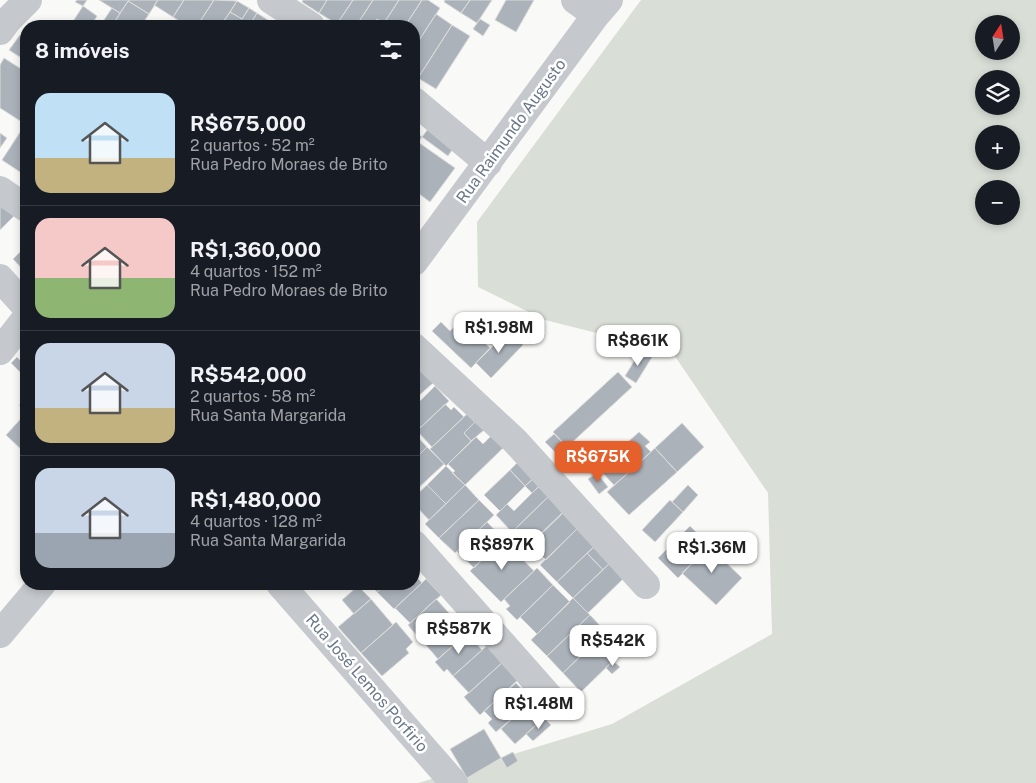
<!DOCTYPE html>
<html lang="pt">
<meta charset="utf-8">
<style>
:root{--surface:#171b24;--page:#242831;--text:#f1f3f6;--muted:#9ea1a6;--line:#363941;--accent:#e6602b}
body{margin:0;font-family:"Public Sans",sans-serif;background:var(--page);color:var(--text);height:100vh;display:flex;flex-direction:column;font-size:19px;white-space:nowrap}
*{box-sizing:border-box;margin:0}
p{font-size:16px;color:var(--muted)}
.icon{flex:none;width:28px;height:28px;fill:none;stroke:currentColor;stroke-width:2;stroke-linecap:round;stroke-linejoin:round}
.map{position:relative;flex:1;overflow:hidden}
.side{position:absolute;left:20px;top:20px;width:400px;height:570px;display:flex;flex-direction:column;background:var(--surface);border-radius:20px;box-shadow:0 2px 8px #0003}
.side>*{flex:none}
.needle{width:32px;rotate:12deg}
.buttons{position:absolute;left:975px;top:15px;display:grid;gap:10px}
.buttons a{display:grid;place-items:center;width:45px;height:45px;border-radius:50%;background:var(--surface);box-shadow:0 2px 8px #0003;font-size:25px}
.price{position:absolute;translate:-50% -42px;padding:0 11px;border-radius:10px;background:#fff;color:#222;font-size:16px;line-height:32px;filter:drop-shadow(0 1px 2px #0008)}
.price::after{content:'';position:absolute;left:50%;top:30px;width:15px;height:11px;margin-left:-8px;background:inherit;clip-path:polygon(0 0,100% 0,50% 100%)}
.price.on{background:var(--accent);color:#fff}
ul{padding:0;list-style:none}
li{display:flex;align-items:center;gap:15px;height:125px;padding:0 15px}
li+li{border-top:1px solid var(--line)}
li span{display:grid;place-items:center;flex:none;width:140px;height:100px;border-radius:15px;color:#555}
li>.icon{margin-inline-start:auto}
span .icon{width:60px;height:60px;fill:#fffc;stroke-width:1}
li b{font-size:21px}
h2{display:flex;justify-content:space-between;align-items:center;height:60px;padding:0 15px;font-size:21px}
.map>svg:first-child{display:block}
.green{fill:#d9dfd6;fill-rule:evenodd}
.building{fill:#abb2ba;stroke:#dbdbd9}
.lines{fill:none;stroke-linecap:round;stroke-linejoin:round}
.minor{stroke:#c5c9cd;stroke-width:28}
.labels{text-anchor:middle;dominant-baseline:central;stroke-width:5;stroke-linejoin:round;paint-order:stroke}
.street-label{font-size:16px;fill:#687889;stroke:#fff}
</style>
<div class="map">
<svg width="1036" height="783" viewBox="0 0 1036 783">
<rect width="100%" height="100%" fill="#f9faf7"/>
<path class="green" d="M641 0H1036V783H418L612 724 772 634 768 493 672 352 545 320 478 287 477 222ZM984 24H1011V51H984ZM984 79H1011V106H984ZM984 134H1011V161H984ZM984 189H1011V216H984Z"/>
<path class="building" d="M77 0H87L83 6 75 2Z
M99 0H129L120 13Z
M129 0H158L149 14 128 1Z
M158 0H184L173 17 154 5Z
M184 0H214L197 26H187L173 17Z
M214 0 237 1 221 26H197Z
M303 0H327L319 13 302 2Z
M327 0H353L337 24 319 13Z
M353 0H373L356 26H339L337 24Z
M373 0H399L384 23 377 19 372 26H356Z
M399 0H422L405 26H382Z
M422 0H428L440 8 414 48V26H405Z
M445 0H470L461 13 444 2Z
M470 0H492L477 23 461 13Z
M506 0H534L516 32 495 20Z
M128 1 149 14 141 26H112Z
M237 1 249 8 242 19 230 12Z
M83 6 97 16 91 26H70Z
M112 8 120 13 113 25 104 20Z
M249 8 257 13 249 26H227L222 23 230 12 242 19Z
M257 13 277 26H249Z
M436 14 452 25 418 78 414 75V48Z
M480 19 490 25 483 36 473 29Z
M452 25 470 36 436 89 418 78Z
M20 35 26 39V61L9 50Z
M4 58 26 72 25 124 0 108V65Z
M26 123V162L20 172 2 160Z
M428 129 454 147 448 156 422 137Z
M414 131 422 137 414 148Z
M0 133 7 138 0 148Z
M418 142 455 168 430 202 414 190V148Z
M0 202 14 216 0 230Z
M26 246V273L13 259Z
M441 322 450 331 457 324 470 337 474 333 490 348 471 368 432 331Z
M508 331 523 345 491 378 476 363Z
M641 350 652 357 636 383 625 376Z
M17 357 26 366V378L11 363Z
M414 363 433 383 414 400Z
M618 372 632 387 567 447 553 432Z
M435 386 449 401 421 427 414 420V407Z
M26 398V411L19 405Z
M445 404 451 410 454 407 464 417 432 447 417 431Z
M26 413V454L6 435Z
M468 413 476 421 464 433 471 441 446 466 430 449Z
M476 421 484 430 471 441 464 433Z
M682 423 704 447 677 472 655 448Z
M639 432 650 442 645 446 651 452 634 468 618 451Z
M414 433 427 447 414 460Z
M554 434 567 447 558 455 545 442Z
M491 436 503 448 465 485 452 473 455 471 448 464 476 437 483 444Z
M427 447 444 464 414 492V460Z
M655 448 677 472 629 515 607 492Z
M618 451 634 468 614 485 599 469Z
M520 460 536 476 525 486 510 470Z
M446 466 465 485 446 504 427 485Z
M510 470 525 486 500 511 484 495Z
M597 473 608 487 599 494 588 479Z
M536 476 543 483 532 493 525 486Z
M541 484 551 494 512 532 496 515 507 504 514 511Z
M427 485 446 504 429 520 414 504V497Z
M465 485 479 500 439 538 425 524Z
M688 485 698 495 683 512 672 502Z
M548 497 563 512 527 547 512 532Z
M479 500 494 515 455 553 439 538Z
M670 500 683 512 655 542 642 530Z
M565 511 580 526 546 560 531 544Z
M487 522 503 539 474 568 457 551Z
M580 526 597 544 557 582 540 565Z
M690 526 705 541 710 536 715 540 678 578 658 558Z
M503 539 534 571 501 602 470 571Z
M715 540 722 547 716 553 742 578 716 605 682 573Z
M597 544 613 560 603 570 587 553Z
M587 553 603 570 573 598 557 582Z
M613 560 627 575 588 613 573 598Z
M537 568 553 585 517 620 506 609 510 606 504 599Z
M414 574 422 583 394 609 377 592 386 584H414Z
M426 579 441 595 410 623 395 608Z
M370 584H386L377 592Z
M553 585 570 602 537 634 520 617Z
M358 586 371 599 354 614 342 600Z
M573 598 590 615 547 656 531 640Z
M371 599 393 625 361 653 338 627Z
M436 599 450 614 421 641 408 625Z
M590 615 606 632 563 673 547 656Z
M453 618 467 633 438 659 425 644Z
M396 622 413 642 406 649 409 653 382 676 361 653Z
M467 633 482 650 453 676 447 669 444 672 435 662Z
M600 637 611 648 616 643 623 651 581 692 563 673Z
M489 644 504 661 469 693 453 676Z
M504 661 520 678 480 715 464 697Z
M613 661 620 667 612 674 606 668Z
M516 683 532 701 496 732 488 723 492 719 484 711Z
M530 702 544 718 515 744 501 729Z
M544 718 551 725 533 741 526 734Z
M484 729 501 758 467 778 450 749Z
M513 752 518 761 507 768 501 758Z"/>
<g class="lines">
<path class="minor" d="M271 0 311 26
M575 0 596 15
M0 31 8 20 28 0
M414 101 488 163
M0 190 26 208
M414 262 596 15 609 0
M0 278 26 307
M414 347 515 441 646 585
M0 351 26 318
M414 544 553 701
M280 584 454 783
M0 634 42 584"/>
</g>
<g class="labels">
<g class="street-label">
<text transform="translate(511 131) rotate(-54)">Rua Raimundo Augusto</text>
<text transform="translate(367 683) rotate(49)">Rua José Lemos Porfirio</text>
</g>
</g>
</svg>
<div class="buttons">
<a><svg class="needle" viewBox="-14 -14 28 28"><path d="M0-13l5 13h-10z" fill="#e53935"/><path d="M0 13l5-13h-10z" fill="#9ea1a6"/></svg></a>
<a><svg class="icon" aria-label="layers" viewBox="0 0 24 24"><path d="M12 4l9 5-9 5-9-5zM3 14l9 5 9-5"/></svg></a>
<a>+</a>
<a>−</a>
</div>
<b class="price" style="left:499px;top:354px">R$1.98M</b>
<b class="price" style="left:638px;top:367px">R$861K</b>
<b class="price on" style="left:598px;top:483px">R$675K</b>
<b class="price" style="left:502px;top:571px">R$897K</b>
<b class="price" style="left:712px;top:574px">R$1.36M</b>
<b class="price" style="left:459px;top:655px">R$587K</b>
<b class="price" style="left:613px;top:667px">R$542K</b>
<b class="price" style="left:539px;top:730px">R$1.48M</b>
<section class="side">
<h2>8 imóveis<svg class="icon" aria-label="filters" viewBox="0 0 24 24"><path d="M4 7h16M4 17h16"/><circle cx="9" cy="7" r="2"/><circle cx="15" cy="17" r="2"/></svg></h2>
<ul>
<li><span style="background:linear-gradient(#bfe0f5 65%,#c2b280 0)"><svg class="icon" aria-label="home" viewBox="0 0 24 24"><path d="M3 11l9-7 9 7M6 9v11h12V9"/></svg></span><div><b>R$675,000</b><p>2 quartos · 52 m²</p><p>Rua Pedro Moraes de Brito</p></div></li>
<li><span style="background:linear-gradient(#f6c9c9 60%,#8fb573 0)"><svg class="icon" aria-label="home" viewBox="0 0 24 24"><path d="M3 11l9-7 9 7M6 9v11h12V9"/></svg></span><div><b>R$1,360,000</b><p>4 quartos · 152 m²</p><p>Rua Pedro Moraes de Brito</p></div></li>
<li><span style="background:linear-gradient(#c9d6e8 65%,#c2b280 0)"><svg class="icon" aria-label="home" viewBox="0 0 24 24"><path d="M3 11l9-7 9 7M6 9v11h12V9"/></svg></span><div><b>R$542,000</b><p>2 quartos · 58 m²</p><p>Rua Santa Margarida</p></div></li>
<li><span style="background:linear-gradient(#c9d6e8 65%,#9aa5b1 0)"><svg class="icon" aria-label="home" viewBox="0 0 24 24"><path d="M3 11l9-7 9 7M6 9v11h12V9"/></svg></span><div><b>R$1,480,000</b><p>4 quartos · 128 m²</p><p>Rua Santa Margarida</p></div></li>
</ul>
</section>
</div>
